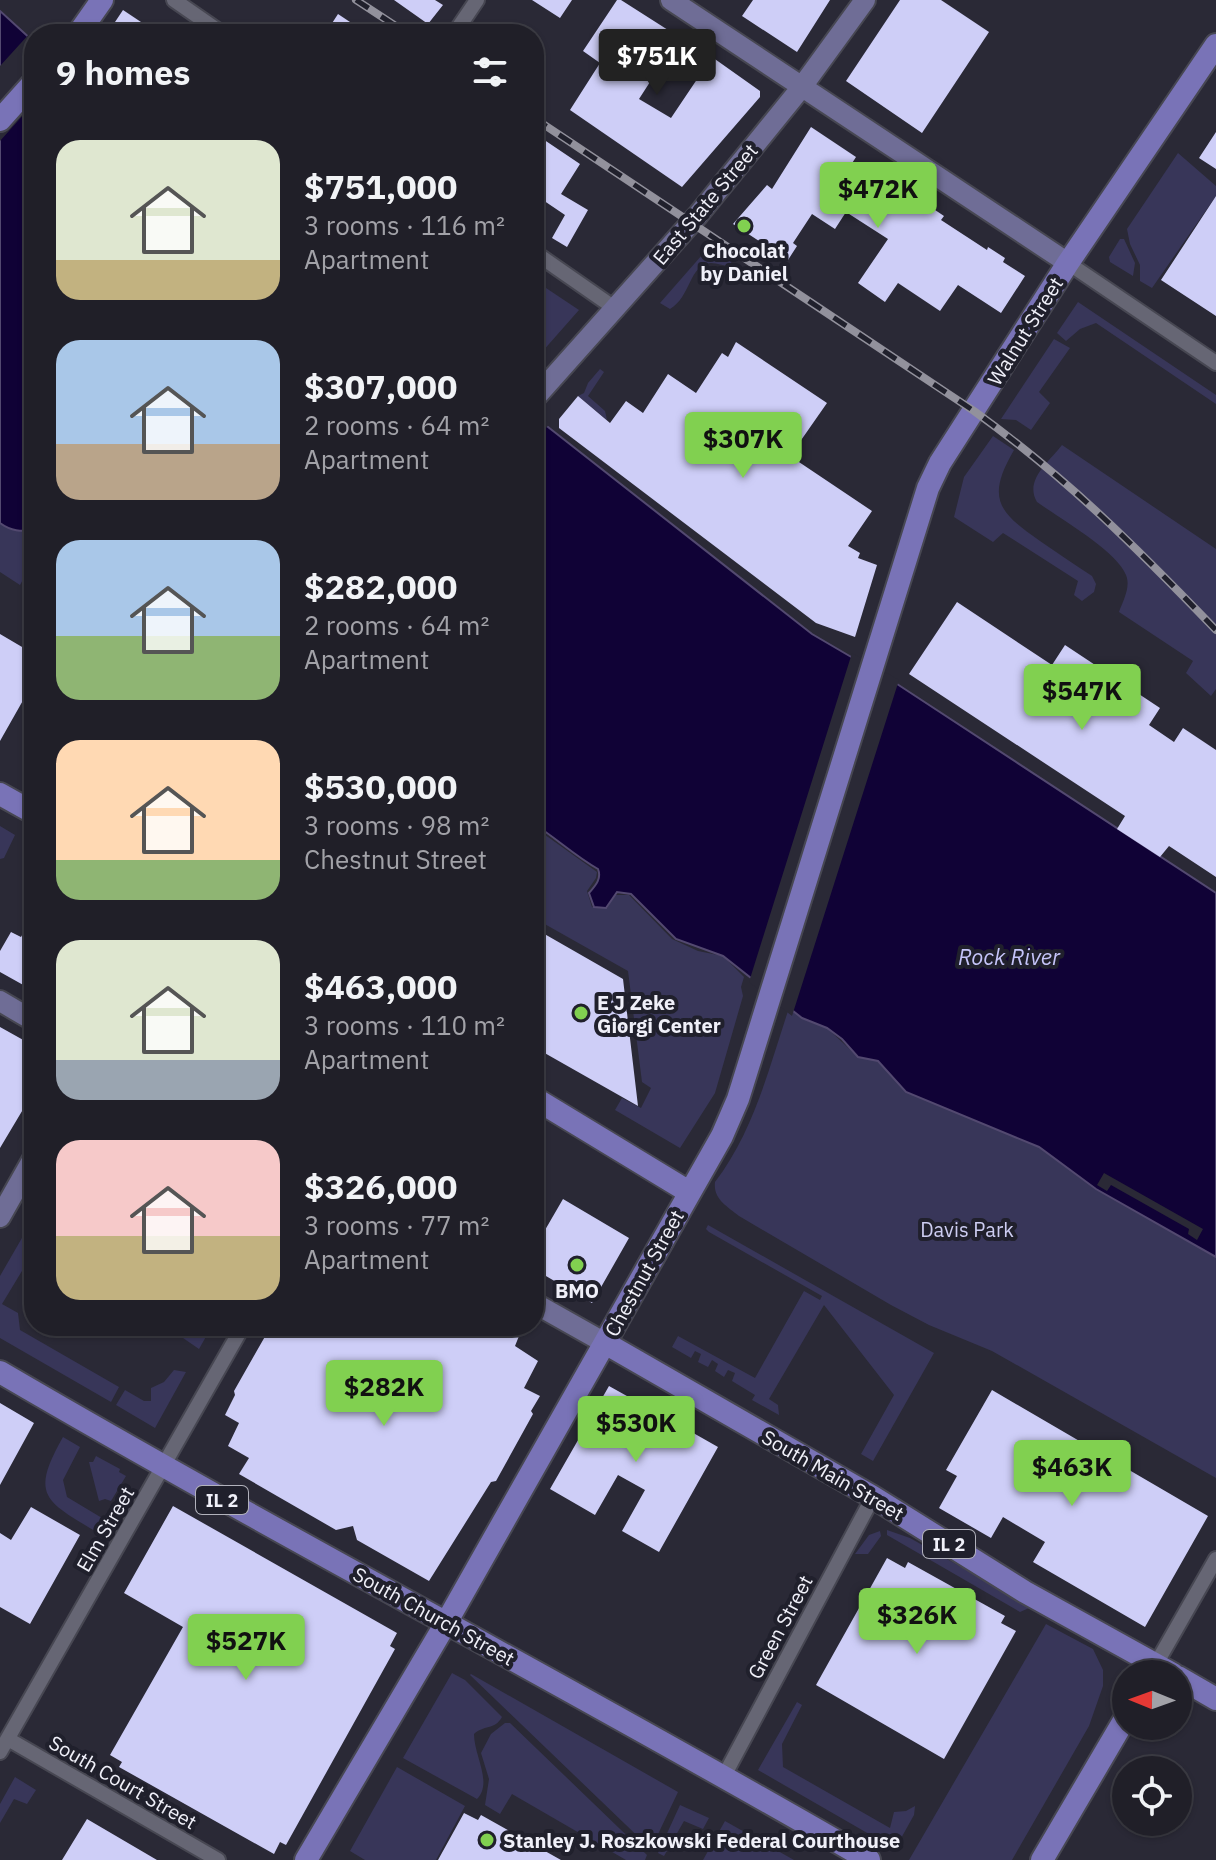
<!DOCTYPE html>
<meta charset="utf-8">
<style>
:root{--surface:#201f28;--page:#2d2c34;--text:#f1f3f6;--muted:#a2a2a8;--line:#3d3d45;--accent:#81d050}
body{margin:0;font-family:"IBM Plex Sans",sans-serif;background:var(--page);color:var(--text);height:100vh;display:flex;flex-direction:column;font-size:30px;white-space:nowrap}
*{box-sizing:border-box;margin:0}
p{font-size:26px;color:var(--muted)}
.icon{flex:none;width:44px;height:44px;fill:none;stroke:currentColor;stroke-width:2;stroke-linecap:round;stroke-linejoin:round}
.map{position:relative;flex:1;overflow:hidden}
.details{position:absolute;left:24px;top:24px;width:520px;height:1312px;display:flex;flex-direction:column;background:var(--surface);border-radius:32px;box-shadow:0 2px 6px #0004,0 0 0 2px var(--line)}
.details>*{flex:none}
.needle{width:52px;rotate:271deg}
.tools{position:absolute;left:1112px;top:1660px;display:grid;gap:16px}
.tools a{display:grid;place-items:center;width:80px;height:80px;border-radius:50%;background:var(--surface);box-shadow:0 2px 6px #0004,0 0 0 2px var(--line);font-size:40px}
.price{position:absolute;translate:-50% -68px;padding:0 18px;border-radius:8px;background:var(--accent);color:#111;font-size:26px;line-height:52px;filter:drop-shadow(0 2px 4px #0008)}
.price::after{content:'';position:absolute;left:50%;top:48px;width:24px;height:18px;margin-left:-12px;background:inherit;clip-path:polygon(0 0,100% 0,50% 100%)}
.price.active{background:#222;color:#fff}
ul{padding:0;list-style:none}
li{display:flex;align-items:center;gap:24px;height:200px;padding:0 32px}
li span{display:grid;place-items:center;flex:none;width:224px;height:160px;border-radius:24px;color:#555}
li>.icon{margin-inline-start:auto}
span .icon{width:96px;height:96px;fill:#fffc;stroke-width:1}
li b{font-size:34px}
h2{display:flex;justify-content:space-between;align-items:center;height:96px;padding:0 32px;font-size:34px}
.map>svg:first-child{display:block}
.green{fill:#383659}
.water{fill:#100236;stroke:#534970;stroke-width:2}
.pier{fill:#2a2936}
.building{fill:#cecef7}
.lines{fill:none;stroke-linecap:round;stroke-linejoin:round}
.street-casing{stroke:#474752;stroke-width:18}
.secondary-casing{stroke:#474752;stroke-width:24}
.primary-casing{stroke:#474752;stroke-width:26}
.street{stroke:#666674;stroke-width:14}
.secondary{stroke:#6f6d96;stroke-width:20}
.primary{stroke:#7973b7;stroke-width:22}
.rail-casing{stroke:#92919c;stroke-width:8}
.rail{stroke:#20202c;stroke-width:5;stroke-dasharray:15;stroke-linecap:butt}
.poi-dot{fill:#81d050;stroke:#20202c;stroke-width:3}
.labels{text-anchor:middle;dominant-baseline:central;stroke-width:8;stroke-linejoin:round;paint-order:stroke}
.shield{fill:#20202c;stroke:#b2b2bc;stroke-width:2}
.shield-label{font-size:18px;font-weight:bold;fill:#f0f0f9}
.street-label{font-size:20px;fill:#f0f0f9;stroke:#20202c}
.poi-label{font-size:20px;font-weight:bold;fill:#f0f0f9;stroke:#20202c}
.park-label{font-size:20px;fill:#cdcdf1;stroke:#20202c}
.water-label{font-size:22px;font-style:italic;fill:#c5c4f9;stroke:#20202c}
</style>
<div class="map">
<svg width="1216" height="1860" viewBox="0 0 1216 1860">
<rect width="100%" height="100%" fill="#2a2936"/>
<path class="green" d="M1178 153 1216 186V196L1152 288 1140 281V265L1130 244 1127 229Z
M1120 239H1124L1135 263 1133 276 1110 262 1109 257Z
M709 247 732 260 730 266C723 266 717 263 711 263 689 264 691 297 670 309L660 303Z
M534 280 579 310 534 361Z
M1078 302 1216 395V404L1096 323 1080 329 1066 341 1057 333Z
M1054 339 1070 348 1039 392 1050 403 1031 430 1016 420 1001 419Z
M600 369 604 372 588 396 605 411 607 420 578 396 584 393 588 383Z
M993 436 1014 450C986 498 998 512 1040 541 1057 553 1074 564 1092 576L1096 584 1094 592 1082 601 1074 595 1078 581 1003 533 993 542 954 517 964 477Z
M1062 445 1216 549V689L1211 696 1186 673 1193 661 1119 612C1123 601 1131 587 1126 575 1117 551 1059 518 1037 502 1024 480 1049 462 1062 445Z
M0 523 34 530V575L27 572 20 585 0 572Z
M0 826 15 835 4 858 0 859Z
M534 827 597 872 596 878 587 891 592 907 607 908 615 895H629L672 939 698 951 723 956 744 977 741 987 743 996 715 1093 680 1148 615 1110 622 1098 641 1108 651 1088 642 1082 628 971 534 918Z
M789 1008 810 1022 827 1028 858 1057 878 1061 906 1092 1039 1147 1096 1189 1216 1257V1478L992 1351 929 1325 891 1305 739 1216C727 1206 713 1199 715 1182 754 1131 769 1068 789 1008Z
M708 1225 934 1353 873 1461 861 1454 894 1395 824 1305 769 1399 778 1405 779 1415 752 1400 755 1395 732 1381 735 1373 728 1370 724 1377 715 1371 718 1364 712 1360 708 1367 698 1362 701 1354 695 1351 691 1358 672 1347 678 1336 755 1378 804 1291 820 1300 822 1296 709 1232 706 1229Z
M26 1231 34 1235V1251L2 1304 18 1313 20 1330 119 1387 111 1402 0 1338V1276Z
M183 1326H212L199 1349 183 1338Z
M174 1370 186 1372 155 1428 116 1405 125 1390 144 1401H151V1388L164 1382Z
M63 1437 80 1447 63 1480 67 1497 102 1518 95 1531C43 1500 31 1494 63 1437Z
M96 1456 120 1469 119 1472 126 1476 111 1501 105 1499 99 1501 89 1462H93Z
M887 1530 910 1538 1028 1605 1029 1608 1020 1612 887 1535Z
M880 1531 881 1536 868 1554H855L869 1535Z
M1046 1624 1093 1649 1103 1670V1686L1089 1726 1012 1860H909Z
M452 1673 465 1680 502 1717C495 1730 483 1725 474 1734 474 1756 493 1783 477 1799L403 1758Z
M471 1674 678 1792 651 1849 470 1675Z
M797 1702 802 1705 782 1744 783 1767 890 1828 894 1812 906 1811 915 1806 914 1815 895 1849 758 1770Z
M505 1723H510L647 1855 645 1860H626L512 1794 500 1814 485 1805 489 1779 481 1753 491 1734Z
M397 1767 465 1806 436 1860H365L350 1851Z
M15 1777 36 1790 27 1804 14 1799 0 1823V1804Z
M680 1805 709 1818 703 1829 684 1821 664 1856 658 1853Z
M725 1821 794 1860H703Z"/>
<path class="water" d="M0 11 34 42V530C21 532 11 531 0 523Z
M534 416 812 634 894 682 1216 893V1257L1096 1189 1039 1147 906 1092 878 1061 858 1057 842 1039 827 1028 802 1018 723 956 676 939 631 894 617 892 606 908 594 907 589 893C595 886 602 879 598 869 575 856 556 838 534 824Z"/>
<path class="pier" d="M30 33 34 37V103L0 141V66Z
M534 412 550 423 534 443Z
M852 653 899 680 792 1016 749 982Z
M1104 1173 1203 1229 1197 1240 1188 1234 1189 1229 1111 1185 1107 1191 1097 1185Z"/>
<path class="building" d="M394 0H435L443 5 428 24Z
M532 0H572L560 18Z
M617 0H621L679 37 639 99 671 118 712 57 760 91V97L682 187 570 110 600 63 583 51Z
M753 0H830L797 52 742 16Z
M900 0H941L989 32 922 133 846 81Z
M123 10 159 34H107Z
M338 14 368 34H325Z
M811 127 856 157 837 187 864 204 883 175 944 216 941 220 987 250 988 247 1005 258 1003 262 1025 276 1001 313 958 285 940 311 898 283 885 302 858 283 888 239 846 212 835 229 812 214 793 243 797 246 788 260 733 224 767 185 772 189Z
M1216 132V169L1199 158Z
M534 133 580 164 561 194 588 210 567 247 552 238 565 215 534 194Z
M1216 196V316L1161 280Z
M736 342 827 403 790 456 872 511 848 546 860 553 858 558 877 565 855 637 816 623 559 428V419L578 396 610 423 626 401 643 413 668 374 696 393 722 353 728 357Z
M957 602 1052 665 1065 645 1160 708 1149 725 1174 742 1183 728 1216 750V877L1169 846 1160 857 1117 829 1125 816 909 674Z
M0 634 34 654V681L0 741Z
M34 914V991L0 972V951L11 932 21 937Z
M534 928 623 979 638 1106 534 1047Z
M0 1027 34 1046V1091L0 1148Z
M563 1199 629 1238 592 1303 534 1269V1249Z
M271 1326H523L515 1346 538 1361 524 1388 540 1396 531 1411 533 1414 496 1481 491 1482 429 1581 357 1540 353 1526 336 1530 239 1474 249 1458 228 1446 239 1423 225 1415 235 1395 234 1391Z
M609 1386 652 1410 655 1405 683 1422 681 1426 718 1447 659 1552 622 1531 645 1490 618 1475 595 1515 550 1489Z
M992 1390 1208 1516 1145 1627 1033 1562 1045 1542 1003 1517 991 1538 939 1508 957 1476 946 1470Z
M0 1403 34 1423 0 1485Z
M173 1506 397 1633 390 1646 395 1649 286 1845 280 1842 274 1854 119 1767 122 1762 110 1755 183 1627 124 1593Z
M31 1507 80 1535 30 1624 0 1607V1533L11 1540Z
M887 1558 905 1568 908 1562 1005 1616 1001 1623 1016 1631 944 1759 816 1685Z
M464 1813 478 1820 481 1815 561 1860H438Z
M87 1819 157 1860H62Z"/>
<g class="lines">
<g class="street-casing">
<path id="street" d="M174 0 223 34
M454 34 477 0
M534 252 613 307
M1068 263 1216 363
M1156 1664 1216 1559
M8 1739 218 1860
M0 1752 243 1326
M724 1776 873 1497"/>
</g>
<g class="secondary-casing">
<path id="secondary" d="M671 0 1068 263
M534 399 698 215 801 88 865 0
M0 1001 34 1021
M0 1217 34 1157
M534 1303 605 1343"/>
</g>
<g class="primary-casing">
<path id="primary" d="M78 34 102 0
M0 120 34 82
M0 794 34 813
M534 1098 689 1192
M605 1343 873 1497 1025 1592 1173 1674
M0 1372C287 1540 582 1693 869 1860
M1178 1677 1216 1699
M306 1860 446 1623 722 1136 738 1099 928 488 940 463 1068 263 1216 45
M1042 1860 1126 1717"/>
</g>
<use href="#street" class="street"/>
<use href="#secondary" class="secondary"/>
<use href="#primary" class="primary"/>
<g class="rail-casing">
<path id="rail" d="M356 0 408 34
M534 118 974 411C1067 478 1137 548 1216 630"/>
</g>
<use href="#rail" class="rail"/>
</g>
<g class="poi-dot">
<circle cx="744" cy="226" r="8"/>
<circle cx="581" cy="1013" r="8"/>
<circle cx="577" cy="1265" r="8"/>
<circle cx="487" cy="1840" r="8"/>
</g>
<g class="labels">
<g class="shield">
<rect x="196" y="1486" width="52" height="28" rx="6"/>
<rect x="923" y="1530" width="52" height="28" rx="6"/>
</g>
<g class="shield-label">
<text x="222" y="1500">IL 2</text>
<text x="949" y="1544">IL 2</text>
</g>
<g class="street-label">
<text transform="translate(705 204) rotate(-50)">East State Street</text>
<text transform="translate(1025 331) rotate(-58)">Walnut Street</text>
<text transform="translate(644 1273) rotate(-61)">Chestnut Street</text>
<text transform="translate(833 1475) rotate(30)">South Main Street</text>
<text transform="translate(105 1529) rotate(-60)">Elm Street</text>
<text transform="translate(434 1616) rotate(29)">South Church Street</text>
<text transform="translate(780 1627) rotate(-62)">Green Street</text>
<text transform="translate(123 1782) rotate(30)">South Court Street</text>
</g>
<g class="poi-label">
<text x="744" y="250">Chocolat<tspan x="744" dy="23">by Daniel</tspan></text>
<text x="597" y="1002" text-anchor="start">E J Zeke<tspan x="597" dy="23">Giorgi Center</tspan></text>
<text x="577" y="1290">BMO</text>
<text x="503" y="1840" text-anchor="start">Stanley J. Roszkowski Federal Courthouse</text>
</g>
<g class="park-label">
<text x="967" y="1229">Davis Park</text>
</g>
<g class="water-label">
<text x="1009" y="956">Rock River</text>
</g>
</g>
</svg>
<div class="tools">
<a><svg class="needle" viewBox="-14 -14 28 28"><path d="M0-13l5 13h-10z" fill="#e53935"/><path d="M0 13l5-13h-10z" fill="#a2a2a8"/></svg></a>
<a><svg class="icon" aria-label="locate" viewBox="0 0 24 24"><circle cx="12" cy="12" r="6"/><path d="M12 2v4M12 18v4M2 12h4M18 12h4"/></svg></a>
</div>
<b class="price active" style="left:657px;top:97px">$751K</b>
<b class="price" style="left:878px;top:230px">$472K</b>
<b class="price" style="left:743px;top:480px">$307K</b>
<b class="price" style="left:1082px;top:732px">$547K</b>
<b class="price" style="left:384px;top:1428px">$282K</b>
<b class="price" style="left:636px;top:1464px">$530K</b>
<b class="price" style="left:1072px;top:1508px">$463K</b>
<b class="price" style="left:917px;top:1656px">$326K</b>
<b class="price" style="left:246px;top:1682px">$527K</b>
<section class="details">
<h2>9 homes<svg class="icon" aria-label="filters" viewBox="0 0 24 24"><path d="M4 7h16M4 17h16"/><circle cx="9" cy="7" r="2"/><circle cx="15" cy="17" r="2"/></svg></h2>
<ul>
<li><span style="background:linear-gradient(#dfe7d0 75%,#c2b280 0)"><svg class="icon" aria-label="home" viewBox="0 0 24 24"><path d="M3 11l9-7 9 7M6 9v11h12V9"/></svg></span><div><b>$751,000</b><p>3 rooms · 116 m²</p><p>Apartment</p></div></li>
<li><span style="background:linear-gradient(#a9c7e8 65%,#b9a48a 0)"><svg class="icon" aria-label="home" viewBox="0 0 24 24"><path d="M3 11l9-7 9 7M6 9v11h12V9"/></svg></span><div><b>$307,000</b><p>2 rooms · 64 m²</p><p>Apartment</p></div></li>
<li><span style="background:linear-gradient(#a9c7e8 60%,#8fb573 0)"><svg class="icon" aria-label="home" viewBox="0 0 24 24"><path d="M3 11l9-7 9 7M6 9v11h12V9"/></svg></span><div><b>$282,000</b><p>2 rooms · 64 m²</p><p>Apartment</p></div></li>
<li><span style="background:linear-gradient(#ffd9b3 75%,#8fb573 0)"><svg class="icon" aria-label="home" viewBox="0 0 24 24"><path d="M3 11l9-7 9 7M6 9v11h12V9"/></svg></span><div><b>$530,000</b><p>3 rooms · 98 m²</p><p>Chestnut Street</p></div></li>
<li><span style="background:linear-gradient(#dfe7d0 75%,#9aa5b1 0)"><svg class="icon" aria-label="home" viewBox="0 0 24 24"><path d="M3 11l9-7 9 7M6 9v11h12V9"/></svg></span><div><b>$463,000</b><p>3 rooms · 110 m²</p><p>Apartment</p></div></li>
<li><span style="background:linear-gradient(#f6c9c9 60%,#c2b280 0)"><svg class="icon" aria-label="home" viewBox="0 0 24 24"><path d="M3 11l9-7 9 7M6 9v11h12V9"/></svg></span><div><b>$326,000</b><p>3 rooms · 77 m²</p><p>Apartment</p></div></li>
</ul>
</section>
</div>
